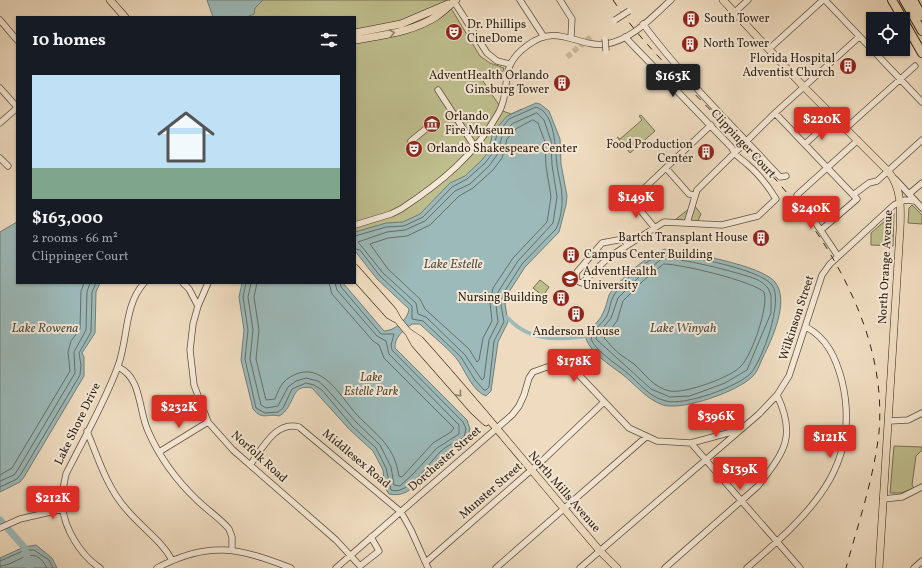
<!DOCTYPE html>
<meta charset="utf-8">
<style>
:root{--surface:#171b24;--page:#20242c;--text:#f1f3f6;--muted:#9ea1a6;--accent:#d93025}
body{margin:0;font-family:Vollkorn,serif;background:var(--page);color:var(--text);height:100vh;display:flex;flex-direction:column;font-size:15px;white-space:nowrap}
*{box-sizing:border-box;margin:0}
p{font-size:13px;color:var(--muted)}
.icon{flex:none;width:22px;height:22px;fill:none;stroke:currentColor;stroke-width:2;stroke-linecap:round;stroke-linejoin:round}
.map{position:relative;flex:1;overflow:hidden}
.panel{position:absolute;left:16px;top:16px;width:340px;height:268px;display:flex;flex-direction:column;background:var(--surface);border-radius:0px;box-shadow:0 1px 3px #0004}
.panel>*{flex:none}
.buttons{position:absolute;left:866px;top:12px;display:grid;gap:8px}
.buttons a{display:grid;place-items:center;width:44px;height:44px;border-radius:0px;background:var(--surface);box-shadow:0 1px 3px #0004;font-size:20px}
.price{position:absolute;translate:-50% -34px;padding:0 9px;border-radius:4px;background:var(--accent);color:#fff;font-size:13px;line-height:26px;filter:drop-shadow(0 1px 2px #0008)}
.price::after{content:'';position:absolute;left:50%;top:24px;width:12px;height:9px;margin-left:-6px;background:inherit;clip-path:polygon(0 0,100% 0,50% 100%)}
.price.on{background:#222;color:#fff}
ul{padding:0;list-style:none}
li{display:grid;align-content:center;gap:8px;height:212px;padding:0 16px}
li span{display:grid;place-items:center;height:124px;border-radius:0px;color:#555}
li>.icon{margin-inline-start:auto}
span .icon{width:72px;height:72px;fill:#fffc;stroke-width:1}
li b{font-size:17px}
h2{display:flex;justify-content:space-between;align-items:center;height:48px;padding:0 16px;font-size:17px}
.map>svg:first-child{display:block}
.green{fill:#bfbf8e;stroke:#777151}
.water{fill:#9cbaba;stroke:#707e78}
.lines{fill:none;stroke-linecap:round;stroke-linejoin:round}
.shore{stroke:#666e67;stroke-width:1}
.canal{stroke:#9cbaba;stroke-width:4}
.river{stroke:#9cbaba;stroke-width:7}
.minor-tunnel{stroke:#c9b79e;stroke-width:5.5;stroke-dasharray:5.5 3;stroke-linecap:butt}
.minor-casing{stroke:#5f513f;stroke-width:7}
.major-casing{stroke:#2f2314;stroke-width:8}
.highway-casing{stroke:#2f2314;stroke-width:10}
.minor{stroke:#f5e8d6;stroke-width:5.5}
.major{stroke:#efdcc0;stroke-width:7}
.highway{stroke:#efdcc0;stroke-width:8}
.rail{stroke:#2f2314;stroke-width:1;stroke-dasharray:7 7;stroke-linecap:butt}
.minor-bridge-casing{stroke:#5f513f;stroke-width:7;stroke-linecap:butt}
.minor-bridge{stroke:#f5e8d6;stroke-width:5.5}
.oneway{stroke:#8f806a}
.labels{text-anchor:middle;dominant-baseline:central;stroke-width:4;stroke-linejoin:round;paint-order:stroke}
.poi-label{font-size:12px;fill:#2f2314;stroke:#f5e8d6;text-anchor:start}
.street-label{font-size:12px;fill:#2f2314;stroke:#f5e8d6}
.park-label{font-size:12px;font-style:italic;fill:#534a32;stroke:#f5e8d6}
.water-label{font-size:13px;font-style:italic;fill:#505046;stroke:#f5e8d6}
</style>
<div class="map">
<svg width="922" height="568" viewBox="0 0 922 568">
<rect width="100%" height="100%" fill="#efdcc0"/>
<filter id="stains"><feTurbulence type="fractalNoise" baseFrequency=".005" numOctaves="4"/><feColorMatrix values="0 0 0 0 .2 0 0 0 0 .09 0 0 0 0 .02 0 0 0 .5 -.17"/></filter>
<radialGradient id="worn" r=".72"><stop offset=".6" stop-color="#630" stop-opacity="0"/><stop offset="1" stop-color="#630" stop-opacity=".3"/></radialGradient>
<path class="green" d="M238 0H446L480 56 490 63 504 68 501 77 497 73 483 81 503 111 511 114 522 109 498 144 433 215 355 235V17H225Z
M641 115 655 131 630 153 617 137 620 139 642 120 639 116Z
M694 205 701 214 697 223 676 219Z
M912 205 922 215V224L908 223 909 208Z
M894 213 893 246 871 245V233Z
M540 280 549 287 543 296 533 288Z
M894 446 922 447V450L916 456 912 485 914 488 901 493H890Z"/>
<path class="water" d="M207 0H263L255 8 254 14 247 17H213Z
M536 103 540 104 549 111 560 139 561 164 567 196 566 205 559 232 525 267 507 295 505 304 508 322 498 342 491 391 486 396C473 391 466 373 459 362 451 350 431 335 420 324H412C404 330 394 337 395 348L467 420 470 429 467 439C460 444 451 448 444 454 426 467 415 500 389 494L385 488 383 470 373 451 349 429 312 388C293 384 295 399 286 410 284 413 281 415 279 416 267 413 263 421 253 409L241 360 244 330 239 297 242 283H343L384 331C394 331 408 320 409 309L377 279 355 251V232L386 223 403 222 420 214 450 183 465 176 482 160 488 152 493 132 507 116Z
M17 222V283H100L96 292 95 333 82 353 84 357V376L24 477 20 482 0 492V232Z
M666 249C690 253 761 265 775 282 790 301 772 339 763 357 760 363 758 371 753 376 739 391 683 411 663 405 646 399 636 385 622 374 610 365 592 354 586 339 589 328 599 323 603 313 606 308 607 301 609 295 616 282 652 251 666 249Z
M36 545 52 558 57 568H0V558L24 547Z"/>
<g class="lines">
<path class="shore" d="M537 113 544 120 551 141 552 165 557 197 553 223 518 261 498 292 496 305 498 322 489 340 484 378 482 380 465 355 426 317 418 314 416 303 383 273 358 242 387 232 405 230 425 221 455 191 470 184 489 166 497 155 502 136 512 124Z
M533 120 538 123 545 142 546 166 551 197 547 222 513 258 493 288 490 303 492 321 483 338 479 360 477 362 469 349 425 309 420 299 388 269 370 244 388 238 407 236 430 225 459 196 473 188 493 170 502 158 507 139 516 129Z
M355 236 386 227 404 226 423 217 452 187 467 179 485 163 492 154 497 134 509 119 536 107C556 113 555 150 557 165 558 176 562 186 562 196 563 206 560 221 556 229L522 264 503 294 501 305 504 322 494 341 489 387 486 390H484L475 380 461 357 423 321 412 319V306L380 276 360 250 355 249
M667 253C688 256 760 269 772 285 784 301 762 360 751 373 738 387 684 406 666 401 648 397 639 382 625 371 616 364 595 350 591 339 593 329 602 324 607 316 610 310 610 301 614 295 622 282 651 254 667 253Z
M662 259C676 256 740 273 756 279 761 281 765 285 768 288L771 295V313L747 370 725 383 690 396 670 397 651 389 596 339 597 335 611 318 618 298 640 276Z
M664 264C681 264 752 281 764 292 769 306 752 355 741 366 732 377 684 394 670 391 654 388 645 374 634 364 630 361 625 358 621 355 614 350 610 344 604 338L617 321 623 301 644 280Z
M246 283 243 297 248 330 245 359 256 408 265 413 278 412 283 408 292 389 306 383 314 385 322 390 352 426 376 448 386 468 391 490C408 496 429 463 440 452 446 446 456 442 464 437L466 429 463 422 392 350 391 345 394 334H381L341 287 340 283
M251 283 248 297 253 330 250 359 261 405 266 408 278 406 288 387 296 381 306 378 318 381 325 387 356 422 380 445 391 467 394 485 400 486 413 474 437 448 459 434V425L389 354 386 341 377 336 337 290 335 283
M257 283 254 297 259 330 256 359 266 400 275 399C277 394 279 388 283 383 287 378 293 375 299 373 326 365 343 401 359 417 379 437 394 446 399 476L402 477 433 443 451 432 454 428 384 358 379 345 373 341 332 294 329 283
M0 475 12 468 70 371 68 352 71 341 80 329 81 291 84 283
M0 481 14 475 17 471 75 373 74 352 86 330 87 292 90 283
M0 487 17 479 21 474 80 375 81 365 79 353 91 332 92 292 96 283
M0 561 25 550H34L49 560 53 568
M0 566C19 565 33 541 47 568"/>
<path class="canal" d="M507 317C529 342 557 340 587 336"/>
<path class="river" d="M0 520 24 547 30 568"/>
<path class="minor-tunnel" d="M567 57 593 35"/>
<g class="minor-casing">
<path id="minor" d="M453 0 487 53 497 61 510 64
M520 0 544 37
M560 0 572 19 571 37
M825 0 922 102
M735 12 748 0
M0 20 17 40
M643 24C684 79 734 127 780 177L786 176
M625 37 732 148C735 157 741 158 747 164 759 174 768 186 776 199L758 216 722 225 664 222 609 257 582 283 577 281 576 275 577 272 602 243 623 239 628 245
M769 49 823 0
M0 88 17 107
M438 90 475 147
M775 113 857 199 821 230
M0 123 17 108
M846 128 915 66
M411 141 427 128
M805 144 827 124
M0 158 8 166
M666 168 689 194 694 195
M895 179 922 208
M909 194 922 183
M853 195 869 183 877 181 922 140
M687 223 697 190 775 113 859 37
M355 225 391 214 401 209C442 182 475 155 499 112 513 86 496 68 528 45 558 22 577 48 606 44 632 40 653 16 671 0
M654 227 632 200 711 125
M838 256 797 195 858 140
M183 283 189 289 198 306
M208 283 198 306 193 324 190 350 194 385 208 422 233 450 336 540 360 566 379 551 371 537
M118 367C142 378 138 409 148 431 159 456 177 481 197 500 207 510 220 518 229 529L232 537V549
M889 421 908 420 922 413
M87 431C98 458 107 488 127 510 141 527 161 540 172 560
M691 443 800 568
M159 452 208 422
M250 465C262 449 276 420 299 427L401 512 411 530 428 568
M883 499 902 497 922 487
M0 528 20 519 63 509
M426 562 544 459 604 402
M100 568C80 555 63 527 62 502 62 492 64 483 66 474 83 440 105 402 118 366 128 340 124 305 144 283
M157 568C209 540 239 548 291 568
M336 568 512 415 519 406 524 395 529 378 533 372 547 367 570 370 580 376 629 428 657 441 691 443 739 430
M496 568 646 437
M580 568 759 414 777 395 789 376 822 275 830 264 894 205 905 200 915 201
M665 568 758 486C784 452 797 437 777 395
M747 568C807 516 863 468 842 381 836 358 827 338 806 327
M914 568 922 561"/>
</g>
<g class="major-casing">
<path id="major" d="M110 0 125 17
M723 0 803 86 888 171C902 188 901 210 900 230L879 568
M355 33 401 24 448 4
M355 40C383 35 413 32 437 16 444 11 450 5 456 0
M355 268 393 311 398 320 408 332 420 340C482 409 540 481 600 551L617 568
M355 277 389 315 398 320
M410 335 415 344 474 411 486 422"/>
</g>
<g class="highway-casing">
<path id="highway" d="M892 0 903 19
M904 0 922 31
M913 0 922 16
M903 20 922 53"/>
</g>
<use href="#minor" class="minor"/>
<use href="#major" class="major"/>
<use href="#highway" class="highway"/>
<path class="rail" d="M613 0C641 43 681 79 717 117 745 147 774 175 799 208 847 271 886 351 879 432 874 478 858 524 846 568"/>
<g class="minor-bridge-casing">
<path id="minor-bridge" d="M615 20 629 11
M605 39 606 51"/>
</g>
<use href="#minor-bridge" class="minor-bridge"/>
</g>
<defs><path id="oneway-chevron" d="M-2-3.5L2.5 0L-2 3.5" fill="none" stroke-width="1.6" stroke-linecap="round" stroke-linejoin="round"/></defs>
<g class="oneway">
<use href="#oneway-chevron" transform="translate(392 33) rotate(-13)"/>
<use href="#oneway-chevron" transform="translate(459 394) rotate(49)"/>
</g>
<defs>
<g id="building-disc" transform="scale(0.9)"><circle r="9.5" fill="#8f2418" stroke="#f5e8d6"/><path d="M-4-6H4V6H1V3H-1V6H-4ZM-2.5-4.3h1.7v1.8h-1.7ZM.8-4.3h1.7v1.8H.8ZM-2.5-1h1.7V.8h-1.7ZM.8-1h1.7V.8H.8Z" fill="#fff"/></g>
<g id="theatre-disc" transform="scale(0.9)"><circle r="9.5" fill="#8f2418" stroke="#f5e8d6"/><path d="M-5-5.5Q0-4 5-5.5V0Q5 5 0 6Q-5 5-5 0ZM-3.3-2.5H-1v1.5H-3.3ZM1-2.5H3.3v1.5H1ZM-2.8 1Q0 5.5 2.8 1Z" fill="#fff"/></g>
<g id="museum-disc" transform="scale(0.9)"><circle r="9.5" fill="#8f2418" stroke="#f5e8d6"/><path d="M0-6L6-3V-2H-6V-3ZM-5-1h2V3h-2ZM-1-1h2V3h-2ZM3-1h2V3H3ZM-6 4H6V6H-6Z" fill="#fff"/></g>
<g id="university-disc" transform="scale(0.9)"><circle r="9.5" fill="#8f2418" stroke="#f5e8d6"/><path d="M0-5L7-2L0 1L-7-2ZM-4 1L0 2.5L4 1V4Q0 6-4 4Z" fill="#fff"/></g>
</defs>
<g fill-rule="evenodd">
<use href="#building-disc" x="691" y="19"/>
<use href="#theatre-disc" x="454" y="32"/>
<use href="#building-disc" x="690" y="44"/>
<use href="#building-disc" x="848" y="66"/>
<use href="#building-disc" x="562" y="83"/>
<use href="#museum-disc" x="432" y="124"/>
<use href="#theatre-disc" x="414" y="149"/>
<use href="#building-disc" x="706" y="152"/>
<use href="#building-disc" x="761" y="238"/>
<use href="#building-disc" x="571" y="255"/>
<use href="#university-disc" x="570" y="279"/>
<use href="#building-disc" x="561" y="298"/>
<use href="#building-disc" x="576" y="314"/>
</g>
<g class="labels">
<g class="poi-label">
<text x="704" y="19">South Tower</text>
<text x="467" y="25">Dr. Phillips<tspan x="467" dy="14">CineDome</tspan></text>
<text x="703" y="44">North Tower</text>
<text x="835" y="59" text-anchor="end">Florida Hospital<tspan x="835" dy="14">Adventist Church</tspan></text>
<text x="549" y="76" text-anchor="end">AdventHealth Orlando<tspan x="549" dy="14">Ginsburg Tower</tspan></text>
<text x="445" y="117">Orlando<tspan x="445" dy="14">Fire Museum</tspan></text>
<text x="693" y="145" text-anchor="end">Food Production<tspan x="693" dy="14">Center</tspan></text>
<text x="427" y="149">Orlando Shakespeare Center</text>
<text x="748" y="238" text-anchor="end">Bartch Transplant House</text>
<text x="584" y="255">Campus Center Building</text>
<text x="583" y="272">AdventHealth<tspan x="583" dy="14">University</tspan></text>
<text x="548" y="298" text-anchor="end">Nursing Building</text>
<text x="576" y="332" text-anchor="middle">Anderson House</text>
</g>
<g class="street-label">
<text transform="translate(743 144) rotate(47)">Clippinger Court</text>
<text transform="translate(886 267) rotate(-87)">North Orange Avenue</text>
<text transform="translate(797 318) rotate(-72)">Wilkinson Street</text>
<text transform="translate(78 424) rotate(-64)">Lake Shore Drive</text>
<text transform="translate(259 457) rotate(42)">Norfolk Road</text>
<text transform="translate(356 459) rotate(40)">Middlesex Road</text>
<text transform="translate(445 459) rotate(-41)">Dorchester Street</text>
<text transform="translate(491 491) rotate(-41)">Munster Street</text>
<text transform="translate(564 492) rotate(49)">North Mills Avenue</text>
</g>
<g class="park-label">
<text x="371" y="378">Lake<tspan x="371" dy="14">Estelle Park</tspan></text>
</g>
<g class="water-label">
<text x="453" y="265">Lake Estelle</text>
<text x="45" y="329">Lake Rowena</text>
<text x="683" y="329">Lake Winyah</text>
</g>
</g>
<rect width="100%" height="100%" filter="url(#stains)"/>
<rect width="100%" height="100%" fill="url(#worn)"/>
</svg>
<div class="buttons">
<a><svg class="icon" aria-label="locate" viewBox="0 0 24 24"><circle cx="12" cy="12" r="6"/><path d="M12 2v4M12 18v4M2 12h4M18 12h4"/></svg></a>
</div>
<b class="price on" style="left:673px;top:98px">$163K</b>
<b class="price" style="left:822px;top:141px">$220K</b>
<b class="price" style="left:636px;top:219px">$149K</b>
<b class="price" style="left:811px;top:230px">$240K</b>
<b class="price" style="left:574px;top:383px">$178K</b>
<b class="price" style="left:179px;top:429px">$232K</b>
<b class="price" style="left:716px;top:438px">$396K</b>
<b class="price" style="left:830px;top:459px">$121K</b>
<b class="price" style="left:740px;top:491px">$139K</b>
<b class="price" style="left:53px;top:520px">$212K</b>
<section class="panel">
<h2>10 homes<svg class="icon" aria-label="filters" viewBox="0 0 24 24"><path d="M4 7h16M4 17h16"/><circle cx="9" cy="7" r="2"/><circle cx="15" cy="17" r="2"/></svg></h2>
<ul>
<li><span style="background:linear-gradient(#bfe0f5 75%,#7fa58c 0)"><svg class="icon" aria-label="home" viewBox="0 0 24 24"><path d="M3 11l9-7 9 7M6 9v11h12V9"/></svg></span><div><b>$163,000</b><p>2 rooms · 66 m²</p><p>Clippinger Court</p></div></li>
</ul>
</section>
</div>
